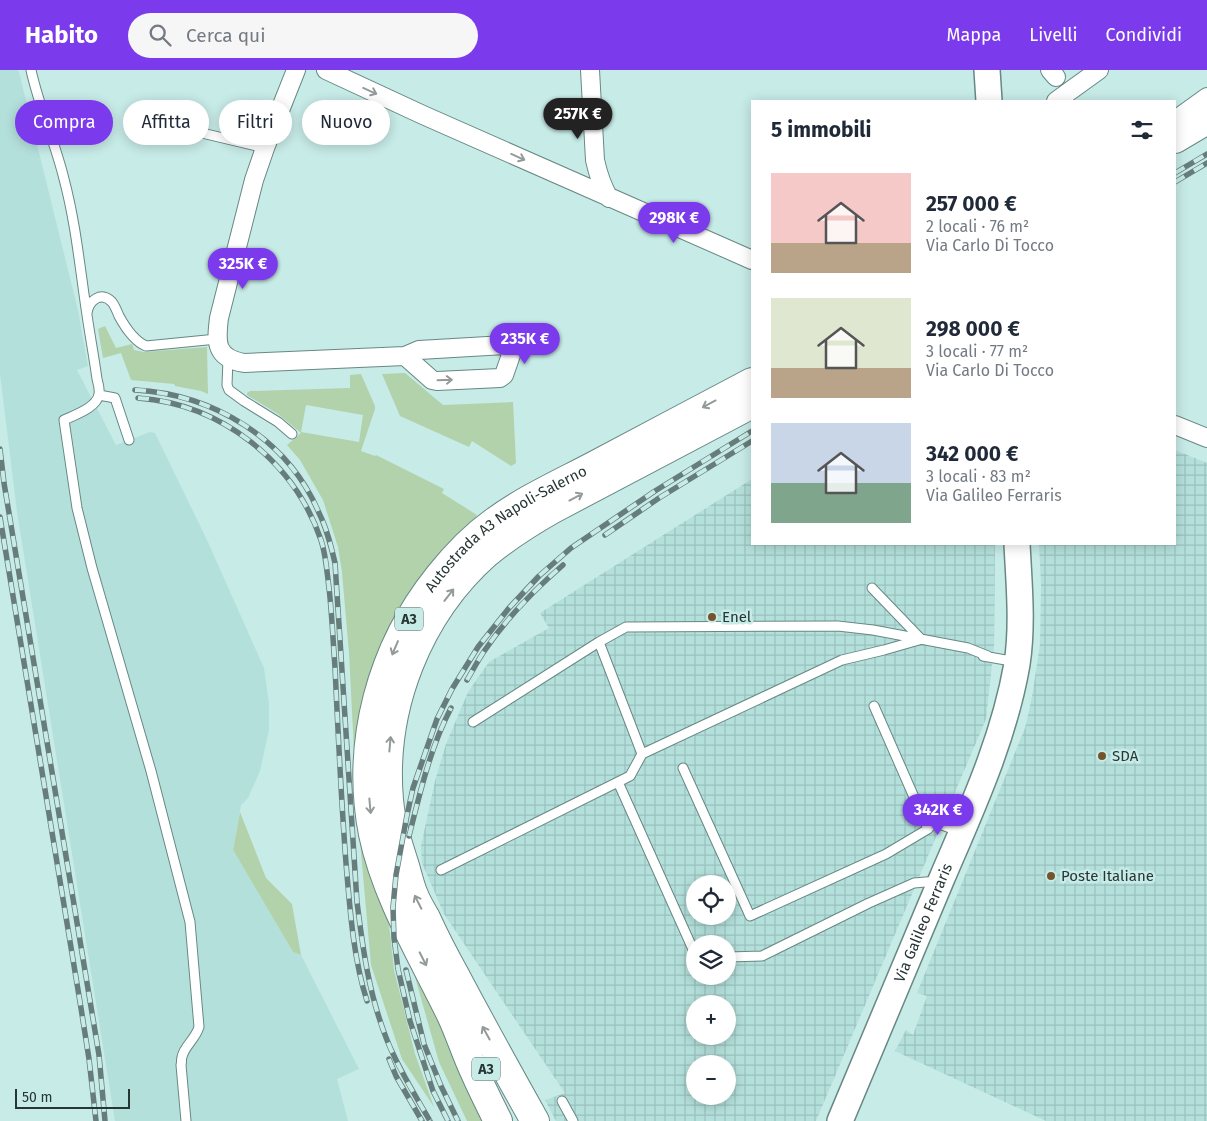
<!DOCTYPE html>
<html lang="it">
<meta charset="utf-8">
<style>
:root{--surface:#fff;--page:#f6f6f7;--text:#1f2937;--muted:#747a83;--accent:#7c3aed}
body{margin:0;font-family:"Fira Sans",sans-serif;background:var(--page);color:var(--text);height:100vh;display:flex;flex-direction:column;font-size:19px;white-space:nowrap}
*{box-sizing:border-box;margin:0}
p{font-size:16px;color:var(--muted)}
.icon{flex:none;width:28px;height:28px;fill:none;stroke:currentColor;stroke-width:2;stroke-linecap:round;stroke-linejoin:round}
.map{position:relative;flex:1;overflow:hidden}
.drawer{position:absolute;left:751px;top:30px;width:425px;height:445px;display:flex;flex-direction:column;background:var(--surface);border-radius:0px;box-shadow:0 2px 12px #0003}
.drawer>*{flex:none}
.hud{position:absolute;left:15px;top:30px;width:475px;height:45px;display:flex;gap:10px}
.buttons{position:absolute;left:686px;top:805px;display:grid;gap:10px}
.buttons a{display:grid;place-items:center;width:50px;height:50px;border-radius:50%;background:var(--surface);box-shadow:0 2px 12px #0003;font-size:25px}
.scale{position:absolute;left:15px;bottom:12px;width:115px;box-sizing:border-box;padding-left:5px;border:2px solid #273534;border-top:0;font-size:14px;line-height:18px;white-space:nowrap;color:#273534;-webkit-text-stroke:4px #c7ebe7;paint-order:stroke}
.price{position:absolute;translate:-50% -42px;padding:0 11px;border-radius:18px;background:var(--accent);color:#fff;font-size:16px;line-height:32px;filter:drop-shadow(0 1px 2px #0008)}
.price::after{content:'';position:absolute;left:50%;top:30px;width:15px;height:11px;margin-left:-8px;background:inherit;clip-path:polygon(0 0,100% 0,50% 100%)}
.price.active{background:#222;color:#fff}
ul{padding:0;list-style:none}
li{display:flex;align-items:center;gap:15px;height:125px;padding:0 20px}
li span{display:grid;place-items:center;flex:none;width:140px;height:100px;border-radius:0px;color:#555}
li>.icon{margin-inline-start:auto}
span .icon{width:60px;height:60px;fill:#fffc;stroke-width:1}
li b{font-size:21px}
h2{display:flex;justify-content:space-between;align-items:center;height:60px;padding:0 20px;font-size:21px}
.pill{padding:0 18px;border-radius:22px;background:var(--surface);box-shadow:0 2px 12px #0003;font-size:18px;line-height:45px}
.pill.active{background:var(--accent);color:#fff}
header{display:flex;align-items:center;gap:30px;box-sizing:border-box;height:70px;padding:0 25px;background:var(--accent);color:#fff}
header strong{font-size:24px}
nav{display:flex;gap:28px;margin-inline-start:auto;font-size:18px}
.search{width:350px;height:45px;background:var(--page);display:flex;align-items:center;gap:12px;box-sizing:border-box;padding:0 18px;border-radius:28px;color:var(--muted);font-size:19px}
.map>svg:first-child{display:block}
.built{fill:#b4e0dc}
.industrial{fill:url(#industrial-grid);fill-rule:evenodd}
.grass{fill:#b2d2ac;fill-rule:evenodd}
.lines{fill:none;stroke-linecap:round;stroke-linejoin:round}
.service-casing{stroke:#678884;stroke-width:11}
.minor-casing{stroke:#678884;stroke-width:20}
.secondary-casing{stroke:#678884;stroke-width:28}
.motorway-casing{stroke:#678884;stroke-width:30}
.service{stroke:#fff;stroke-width:9}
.minor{stroke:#fff;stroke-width:18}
.secondary{stroke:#fff;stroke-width:25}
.motorway{stroke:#fff;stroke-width:28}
.rail-casing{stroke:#667d7b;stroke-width:5.5}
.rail{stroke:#c7ebe7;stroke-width:4;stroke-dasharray:11;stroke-linecap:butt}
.oneway{stroke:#939a9a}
.poi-dot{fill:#76542b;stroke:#c7ebe7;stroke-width:2}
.labels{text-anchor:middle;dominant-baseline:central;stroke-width:5;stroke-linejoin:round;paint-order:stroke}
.shield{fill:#c7ebe7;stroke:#576c6a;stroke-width:1}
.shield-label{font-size:14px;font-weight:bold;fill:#273534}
.street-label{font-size:15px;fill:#273534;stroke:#c7ebe7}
.poi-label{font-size:15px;fill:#273534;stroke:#c7ebe7;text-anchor:start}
</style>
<header>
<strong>Habito</strong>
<div class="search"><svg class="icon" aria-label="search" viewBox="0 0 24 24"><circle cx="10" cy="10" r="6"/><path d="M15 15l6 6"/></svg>Cerca qui</div>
<nav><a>Mappa</a><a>Livelli</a><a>Condividi</a></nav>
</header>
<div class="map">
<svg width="1207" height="1051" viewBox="0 0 1207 1051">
<defs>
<pattern id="industrial-grid" width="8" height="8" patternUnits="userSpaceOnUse" patternTransform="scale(1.25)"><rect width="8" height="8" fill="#b4e0dc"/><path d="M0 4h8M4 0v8" fill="none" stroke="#9bc1bd"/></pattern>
</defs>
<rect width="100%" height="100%" fill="#c7ebe7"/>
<path class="built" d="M0 0H18L19 2 78 240 88 296 77 300 116 375 150 362 155 363 207 470 264 598 269 633V660L260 701 248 728 241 735 233 780 293 882 301 885 359 999 337 1009 348 1051H115L17 442 0 304Z"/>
<path class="industrial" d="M1175 380 1207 393V1051H1046L895 981 906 960 913 965 927 926 917 923 1025 658 1032 627 1040 574 1041 515 1039 474H1175Z
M752 409V474H995L994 577 986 649 816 1051H556L545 1030 565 1023 444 844 422 793 421 776 435 711 446 674 468 622 489 592 549 558 540 543ZM695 814H728V846H695ZM695 874H728V906H695ZM695 934H728V966H695ZM695 994H728V1026H695Z"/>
<path class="grass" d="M105 256 116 278 132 274 134 280 144 282 207 277 208 324 201 321 175 316 174 314 131 310 121 283 103 288 98 259Z
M405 303 443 335 513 332 516 393 511 396 472 371 469 377 400 346 382 304Z
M361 304 375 336V339L361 381 375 386 376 385 444 419 442 423 477 445 474 451 409 526 387 836 394 900 415 984 434 1037 402 989 371 895 360 771 354 681 349 583 342 502 338 477 323 430 300 390 287 375 301 363 278 344 247 325V323L250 321 350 318V305ZM306 335 363 345 359 372 301 362Z
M240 742 266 808 292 834 301 885 293 882 233 780Z
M413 900 449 969 488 1051H467L439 992Z"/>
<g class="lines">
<g class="service-casing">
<path id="service" d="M31 0C39 37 55 72 64 109 76 154 80 199 87 245 90 266 94 287 97 309 98 313 100 319 99 324 97 338 74 345 64 350L77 438 92 498 151 701 190 852 199 957C195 970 184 976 182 987 181 989 182 992 181 995L186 1051
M181 58 265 78
M87 243C89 230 101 221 112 232 115 236 117 241 119 246 125 257 134 271 146 276L217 269
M228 289 227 315 229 320 244 331 278 352 292 364
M99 325 115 328 129 370
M872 518 921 569
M599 572 642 684
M983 586 1017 592
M874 636 928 759
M473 652 599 572 626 557 838 556 873 560 968 578 988 586
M683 698 750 846 886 784 928 759 934 752 961 762
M618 712 695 884
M441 800 630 706 642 684 842 590 884 580 919 570
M728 887 762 886 869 833 914 813 938 811
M562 1031 573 1051"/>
</g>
<g class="minor-casing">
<path id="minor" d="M296 0 265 78 254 110 219 248C216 272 215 288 244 293L405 286 419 280 505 275 510 277 512 282 504 305 500 308 437 311 432 310 405 286
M326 0 423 45 752 190
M590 0 595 90C598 104 602 116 609 128
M1050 0 1056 7
M1056 31 1099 0
M1175 50 1207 27
M1175 355 1207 368"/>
</g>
<g class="secondary-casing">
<g id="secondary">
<path d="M987 0 989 31"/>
<path id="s1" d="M840 1051C874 970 908 889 942 808 972 738 1004 669 1017 594 1023 555 1019 514 1017 474"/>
</g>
</g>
<g class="motorway-casing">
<g id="motorway">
<path d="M1175 69 1207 50"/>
<path id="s2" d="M498 1051C490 1035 482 1019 475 1003 466 984 460 964 451 945 423 887 386 827 373 764 355 673 381 578 439 506 455 486 473 467 494 452 525 429 561 413 595 395 647 367 700 340 752 312"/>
<path d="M535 1051C508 1003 481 954 455 905 445 887 435 868 426 848 422 841 417 833 414 825 410 816 408 806 405 796 398 774 391 753 389 730 381 638 418 544 487 483 508 466 530 452 553 439L752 334"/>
</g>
</g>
<use href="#service" class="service"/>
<use href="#minor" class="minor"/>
<use href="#secondary" class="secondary"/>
<use href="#motorway" class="motorway"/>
<g class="rail-casing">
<path id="rail" d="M1175 103 1207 84
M1175 112 1207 93
M135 320C213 324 288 369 319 443 327 459 331 476 335 493L357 832C363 880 369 925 387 970 398 998 415 1025 430 1051
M138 328C221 334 294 391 321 470 326 485 327 502 329 518 332 544 333 571 335 597 338 662 341 728 346 793 350 839 353 887 367 931
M0 379 4 413 99 985 105 1051
M0 447 81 938 89 989 96 1051
M605 465 659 428 752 371
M467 610C473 600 478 590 485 580 506 549 534 520 563 495
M409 766C420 723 430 678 451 638
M406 900 424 974 441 1016 458 1051
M389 989 396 1006 422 1051
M448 1051 433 1021 410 951 398 899 394 868 393 837 396 805 407 745 413 718 437 649 452 619 478 577 509 538 539 506 571 478 655 421 752 361"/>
</g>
<use href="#rail" class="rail"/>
</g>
<defs><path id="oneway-shaft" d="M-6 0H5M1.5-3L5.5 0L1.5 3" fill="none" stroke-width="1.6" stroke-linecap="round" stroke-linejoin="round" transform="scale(1.25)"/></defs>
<g class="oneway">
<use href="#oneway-shaft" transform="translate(370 21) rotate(24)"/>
<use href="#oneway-shaft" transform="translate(518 87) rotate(24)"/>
<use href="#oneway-shaft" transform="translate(445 310) rotate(-2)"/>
<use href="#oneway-shaft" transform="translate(709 334) rotate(152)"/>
<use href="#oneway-shaft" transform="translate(576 427) rotate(-28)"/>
<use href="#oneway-shaft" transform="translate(449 525) rotate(-52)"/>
<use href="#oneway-shaft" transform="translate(395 578) rotate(113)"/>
<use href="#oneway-shaft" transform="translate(390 674) rotate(-85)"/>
<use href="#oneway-shaft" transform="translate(370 736) rotate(85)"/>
<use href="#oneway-shaft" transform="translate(418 832) rotate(-117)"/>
<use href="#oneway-shaft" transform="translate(423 889) rotate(63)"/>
<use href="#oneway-shaft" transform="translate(486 963) rotate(-119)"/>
</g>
<g class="poi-dot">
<circle cx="712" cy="547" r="5"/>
<circle cx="1102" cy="686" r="5"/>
<circle cx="1051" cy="806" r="5"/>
</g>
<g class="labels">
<g class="shield">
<rect x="395" y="537.5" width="28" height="23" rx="4"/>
<rect x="472" y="987.5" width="28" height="23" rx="4"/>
</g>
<g class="shield-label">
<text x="409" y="549">A3</text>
<text x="486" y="999">A3</text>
</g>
<g class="street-label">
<text stroke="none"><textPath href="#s2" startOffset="671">Autostrada A3 Napoli-Salerno</textPath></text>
<text stroke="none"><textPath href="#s1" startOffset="215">Via Galileo Ferraris</textPath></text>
</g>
<g class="poi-label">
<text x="722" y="547">Enel</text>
<text x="1112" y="686">SDA</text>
<text x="1061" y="806">Poste Italiane</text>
</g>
</g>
</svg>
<div class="buttons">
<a><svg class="icon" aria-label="locate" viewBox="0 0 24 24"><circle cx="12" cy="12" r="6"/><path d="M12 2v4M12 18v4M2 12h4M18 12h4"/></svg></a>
<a><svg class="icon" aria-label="layers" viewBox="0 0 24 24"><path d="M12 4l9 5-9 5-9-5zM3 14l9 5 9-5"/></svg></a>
<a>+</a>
<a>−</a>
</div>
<div class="scale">50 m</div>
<b class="price active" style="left:578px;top:70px">257K €</b>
<b class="price" style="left:674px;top:174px">298K €</b>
<b class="price" style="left:243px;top:220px">325K €</b>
<b class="price" style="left:525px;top:295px">235K €</b>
<b class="price" style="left:938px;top:766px">342K €</b>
<div class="hud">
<a class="pill active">Compra</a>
<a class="pill">Affitta</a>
<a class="pill">Filtri</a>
<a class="pill">Nuovo</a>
</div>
<section class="drawer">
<h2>5 immobili<svg class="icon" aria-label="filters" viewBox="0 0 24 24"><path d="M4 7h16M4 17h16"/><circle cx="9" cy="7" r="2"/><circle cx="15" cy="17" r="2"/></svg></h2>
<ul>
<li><span style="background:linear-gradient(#f6c9c9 70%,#b9a48a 0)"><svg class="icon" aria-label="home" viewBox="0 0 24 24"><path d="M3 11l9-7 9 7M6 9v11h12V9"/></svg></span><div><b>257 000 €</b><p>2 locali · 76 m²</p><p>Via Carlo Di Tocco</p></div></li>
<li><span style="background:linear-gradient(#dfe7d0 70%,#b9a48a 0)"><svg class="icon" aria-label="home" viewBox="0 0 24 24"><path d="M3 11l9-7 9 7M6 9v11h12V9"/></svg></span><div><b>298 000 €</b><p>3 locali · 77 m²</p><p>Via Carlo Di Tocco</p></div></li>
<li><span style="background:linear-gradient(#c9d6e8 60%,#7fa58c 0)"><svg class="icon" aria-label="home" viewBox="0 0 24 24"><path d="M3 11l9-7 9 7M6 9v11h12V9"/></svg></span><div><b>342 000 €</b><p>3 locali · 83 m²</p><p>Via Galileo Ferraris</p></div></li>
</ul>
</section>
</div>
